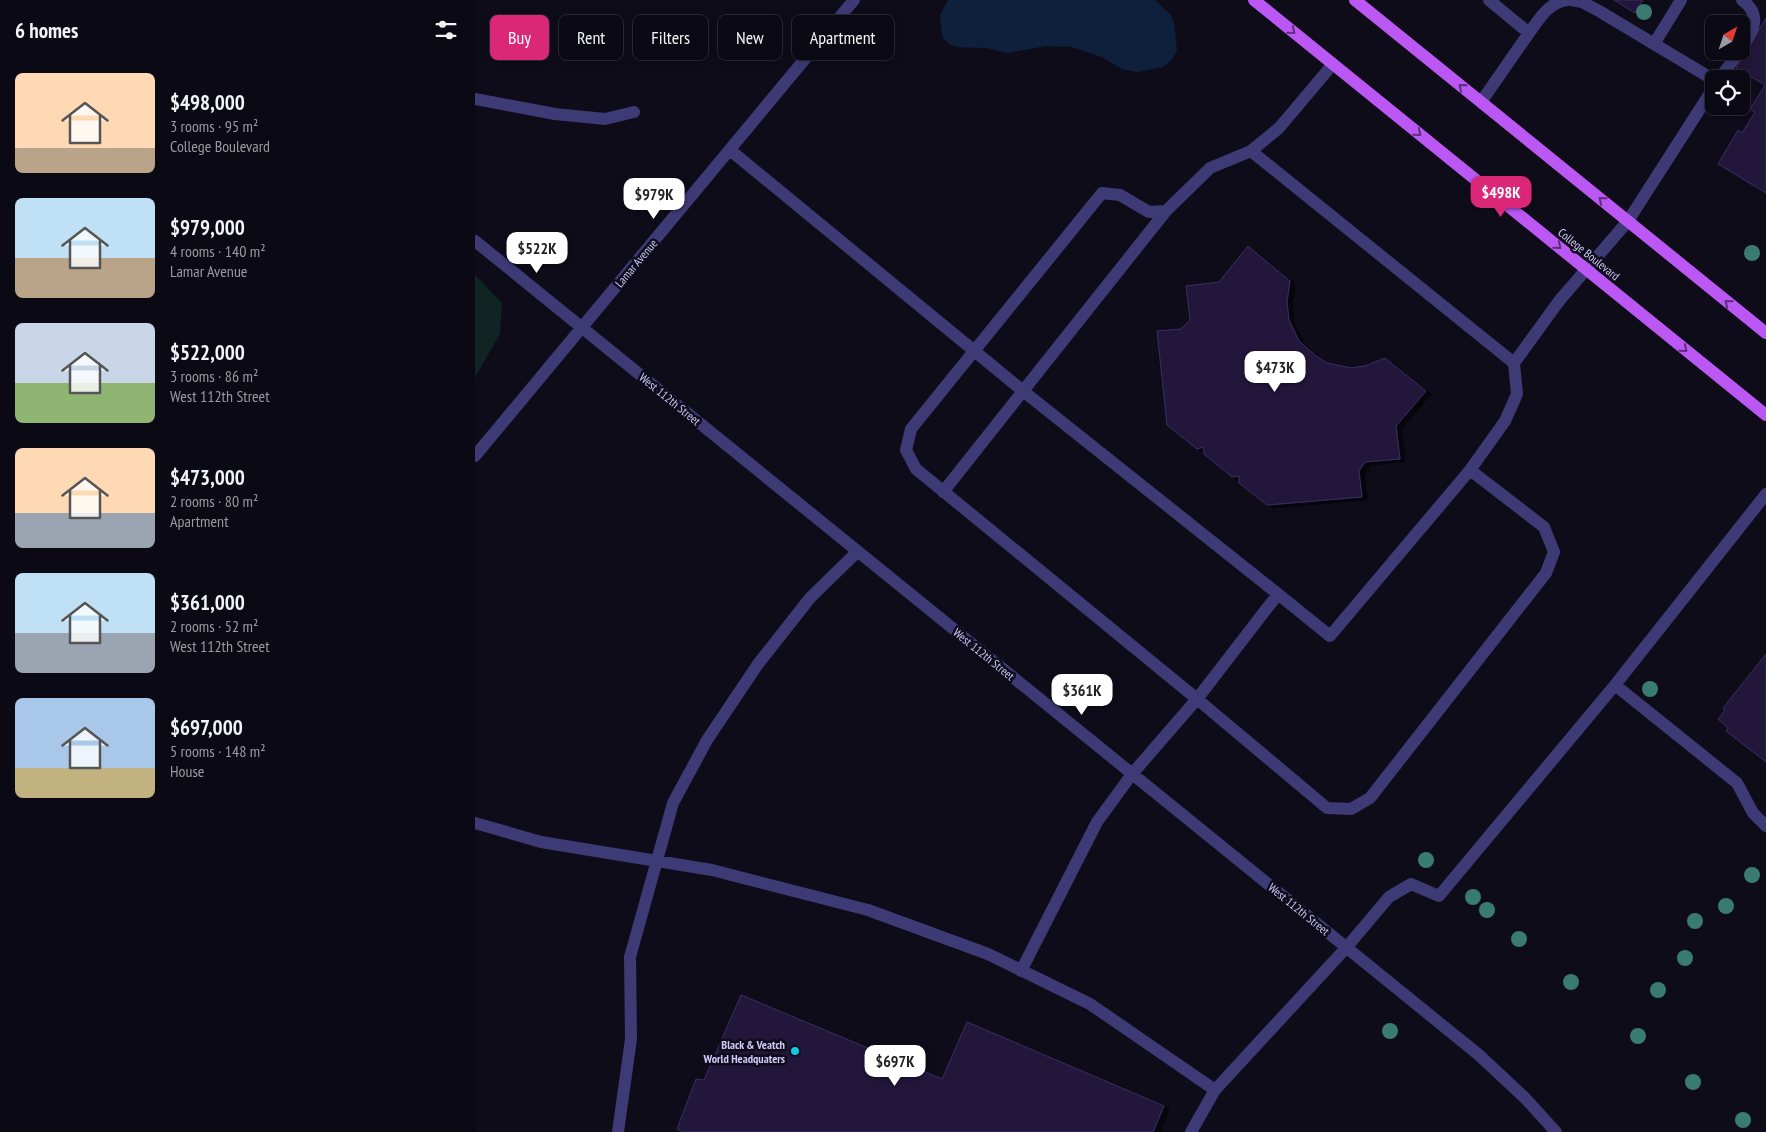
<!DOCTYPE html>
<meta charset="utf-8">
<style>
:root{--surface:#0b0914;--page:#14121d;--text:#f1f3f6;--muted:#9a9aa0;--line:#2b2a34;--accent:#db2777}
body{margin:0;font-family:"PT Sans Narrow",sans-serif;background:var(--page);color:var(--text);height:100vh;display:flex;flex-direction:column;font-size:19px;white-space:nowrap}
*{box-sizing:border-box;margin:0}
p{font-size:16px;color:var(--muted)}
.icon{flex:none;width:28px;height:28px;fill:none;stroke:currentColor;stroke-width:2;stroke-linecap:round;stroke-linejoin:round}
.map{position:relative;flex:1;overflow:hidden}
.side{display:flex;flex-direction:column;background:var(--surface);width:475px}
.side>*{flex:none}
.banner{position:absolute;left:15px;top:15px;width:475px;height:45px;display:flex;gap:10px}
.needle{width:32px;rotate:39deg}
.buttons{position:absolute;left:1230px;top:15px;display:grid;gap:10px}
.buttons a{display:grid;place-items:center;width:45px;height:45px;border-radius:8px;background:var(--surface);box-shadow:0 2px 8px #0003,0 0 0 1px var(--line);font-size:25px}
.price{position:absolute;translate:-50% -42px;padding:0 11px;border-radius:10px;background:#fff;color:#222;font-size:16px;line-height:32px;filter:drop-shadow(0 1px 2px #0008)}
.price::after{content:'';position:absolute;left:50%;top:30px;width:15px;height:11px;margin-left:-8px;background:inherit;clip-path:polygon(0 0,100% 0,50% 100%)}
.price.current{background:var(--accent);color:#fff}
ul{padding:0;list-style:none}
li{display:flex;align-items:center;gap:15px;height:125px;padding:0 15px}
li span{display:grid;place-items:center;flex:none;width:140px;height:100px;border-radius:8px;color:#555}
li>.icon{margin-inline-start:auto}
span .icon{width:60px;height:60px;fill:#fffc;stroke-width:1}
li b{font-size:21px}
h2{display:flex;justify-content:space-between;align-items:center;height:60px;padding:0 15px;font-size:21px}
.tag{padding:0 18px;border-radius:8px;background:var(--surface);box-shadow:0 2px 8px #0003,0 0 0 1px var(--line);font-size:18px;line-height:45px}
.tag.current{background:var(--accent);color:#fff}
main{display:flex;flex:1;min-height:0}
.map>svg:first-child{display:block}
.green{fill:#102423}
.water{fill:#0e203c}
.building{fill:#20193a;stroke:#382d64;filter:url(#shadow)}
.lines{fill:none;stroke-linecap:round;stroke-linejoin:round}
.minor{stroke:#3d3a76;stroke-width:12}
.major{stroke:#bb58f3;stroke-width:12}
.tree{fill:#397b70}
.oneway{stroke:#5c2e7c}
.poi-dot{fill:#10cae1;stroke:#0f0c1a;stroke-width:2}
.labels{text-anchor:middle;dominant-baseline:central;stroke-width:5;stroke-linejoin:round;paint-order:stroke}
.street-label{font-size:12px;fill:#cfc9fb;stroke:#0f0c1a}
.poi-label{font-size:12px;font-weight:bold;fill:#cfc9fb;stroke:#0f0c1a;text-anchor:end}
</style>
<main>
<section class="side">
<h2>6 homes<svg class="icon" aria-label="filters" viewBox="0 0 24 24"><path d="M4 7h16M4 17h16"/><circle cx="9" cy="7" r="2"/><circle cx="15" cy="17" r="2"/></svg></h2>
<ul>
<li><span style="background:linear-gradient(#ffd9b3 75%,#b9a48a 0)"><svg class="icon" aria-label="home" viewBox="0 0 24 24"><path d="M3 11l9-7 9 7M6 9v11h12V9"/></svg></span><div><b>$498,000</b><p>3 rooms · 95 m²</p><p>College Boulevard</p></div></li>
<li><span style="background:linear-gradient(#bfe0f5 60%,#b9a48a 0)"><svg class="icon" aria-label="home" viewBox="0 0 24 24"><path d="M3 11l9-7 9 7M6 9v11h12V9"/></svg></span><div><b>$979,000</b><p>4 rooms · 140 m²</p><p>Lamar Avenue</p></div></li>
<li><span style="background:linear-gradient(#c9d6e8 60%,#8fb573 0)"><svg class="icon" aria-label="home" viewBox="0 0 24 24"><path d="M3 11l9-7 9 7M6 9v11h12V9"/></svg></span><div><b>$522,000</b><p>3 rooms · 86 m²</p><p>West 112th Street</p></div></li>
<li><span style="background:linear-gradient(#ffd9b3 65%,#9aa5b1 0)"><svg class="icon" aria-label="home" viewBox="0 0 24 24"><path d="M3 11l9-7 9 7M6 9v11h12V9"/></svg></span><div><b>$473,000</b><p>2 rooms · 80 m²</p><p>Apartment</p></div></li>
<li><span style="background:linear-gradient(#bfe0f5 60%,#9aa5b1 0)"><svg class="icon" aria-label="home" viewBox="0 0 24 24"><path d="M3 11l9-7 9 7M6 9v11h12V9"/></svg></span><div><b>$361,000</b><p>2 rooms · 52 m²</p><p>West 112th Street</p></div></li>
<li><span style="background:linear-gradient(#a9c7e8 70%,#c2b280 0)"><svg class="icon" aria-label="home" viewBox="0 0 24 24"><path d="M3 11l9-7 9 7M6 9v11h12V9"/></svg></span><div><b>$697,000</b><p>5 rooms · 148 m²</p><p>House</p></div></li>
</ul>
</section>
<div class="map">
<svg width="1291" height="1132" viewBox="0 0 1291 1132">
<defs>
<filter id="shadow"><feDropShadow dx="5.5" dy="3" stdDeviation="0" flood-color="#0009"/></filter>
</defs>
<rect width="100%" height="100%" fill="#0f0c1a"/>
<path class="green" d="M0 275 27 303 25 334 0 377Z"/>
<path class="water" d="M473 0H680L695 14 699 23 702 50 696 61 688 67 662 72 647 69 627 57 597 47 571 46 532 53 511 48 481 47 474 44 467 36 465 15Z"/>
<path class="building" d="M1139 0H1168L1160 13Z
M1291 18V193L1243 164 1263 130 1267 133 1280 112 1275 109 1290 85 1261 68Z
M773 246 815 281 812 302 814 320 824 341 841 356 852 363 876 368 890 366 910 358 951 391 921 426 925 459 890 462 884 471 887 497 792 505 764 483V476L757 477 729 454 728 447 722 449 692 425 682 331 706 329 715 320 711 286 744 282Z
M1291 654V762L1251 731 1253 728 1243 719 1250 710 1248 708Z
M266 995 467 1079 492 1022 689 1106 678 1132H208L202 1129 221 1079 229 1080Z"/>
<g class="lines">
<path class="minor" d="M1096 0 1107 2 1124 11 1239 80
M1054 33C1065 18 1073 3 1092 0
M1179 44 1206 0
M1266 49C1278 32 1288 15 1267 0
M1244 79 1265 51
M0 99 80 114 130 119 159 112
M1006 102 1054 33 1014 0
M255 150 548 391 468 492
M776 151 1039 363
M691 211 548 391 803 594 722 699 441 469 431 450 436 429 627 193 645 195 674 212 691 211 735 168 776 151 804 128 858 64
M0 241 1004 1055 1050 1098 1081 1132
M0 456 379 0
M803 594 855 636 995 470
M1140 685 1262 783 1278 813 1291 826
M0 823 66 842 237 870 393 910 513 954 615 1004 740 1090
M546 971 622 822 657 774 722 699 852 808 876 809 895 798 1071 573 1079 552 1069 527 995 470 1030 421 1042 394 1039 363 1084 301 1153 221 1239 87
M143 1132 156 1039 155 957 198 803 232 740 283 664 335 598 382 552
M716 1132 740 1090 871 948 914 897 936 884 964 896 1140 685 1291 494"/>
<path class="major" d="M779 0 1291 415
M880 0 1291 333"/>
</g>
<g class="tree">
<circle cx="1169" cy="12" r="8"/>
<circle cx="1277" cy="253" r="8"/>
<circle cx="1175" cy="689" r="8"/>
<circle cx="951" cy="860" r="8"/>
<circle cx="1277" cy="875" r="8"/>
<circle cx="998" cy="897" r="8"/>
<circle cx="1251" cy="906" r="8"/>
<circle cx="1012" cy="910" r="8"/>
<circle cx="1220" cy="921" r="8"/>
<circle cx="1044" cy="939" r="8"/>
<circle cx="1210" cy="958" r="8"/>
<circle cx="1096" cy="982" r="8"/>
<circle cx="1183" cy="990" r="8"/>
<circle cx="915" cy="1031" r="8"/>
<circle cx="1163" cy="1036" r="8"/>
<circle cx="1218" cy="1082" r="8"/>
<circle cx="1268" cy="1120" r="8"/>
</g>
<defs><path id="oneway-chevron" d="M-2-3.5L2.5 0L-2 3.5" fill="none" stroke-width="1.6" stroke-linecap="round" stroke-linejoin="round" transform="scale(1.25)"/></defs>
<g class="oneway">
<use href="#oneway-chevron" transform="translate(817 31) rotate(39)"/>
<use href="#oneway-chevron" transform="translate(987 87) rotate(-141)"/>
<use href="#oneway-chevron" transform="translate(943 133) rotate(39)"/>
<use href="#oneway-chevron" transform="translate(1127 200) rotate(-141)"/>
<use href="#oneway-chevron" transform="translate(1083 246) rotate(39)"/>
<use href="#oneway-chevron" transform="translate(1253 303) rotate(-141)"/>
<use href="#oneway-chevron" transform="translate(1209 349) rotate(39)"/>
</g>
<circle class="poi-dot" cx="320" cy="1051" r="5"/>
<g class="labels">
<g class="street-label">
<text transform="translate(1114 254) rotate(39)">College Boulevard</text>
<text transform="translate(161 263) rotate(-50)">Lamar Avenue</text>
<text transform="translate(195 399) rotate(39)">West 112th Street</text>
<text transform="translate(509 654) rotate(39)">West 112th Street</text>
<text transform="translate(824 909) rotate(39)">West 112th Street</text>
</g>
<g class="poi-label">
<text x="310" y="1044">Black &amp; Veatch<tspan x="310" dy="14">World Headquaters</tspan></text>
</g>
</g>
</svg>
<div class="buttons">
<a><svg class="needle" viewBox="-14 -14 28 28"><path d="M0-13l5 13h-10z" fill="#e53935"/><path d="M0 13l5-13h-10z" fill="#9a9aa0"/></svg></a>
<a><svg class="icon" aria-label="locate" viewBox="0 0 24 24"><circle cx="12" cy="12" r="6"/><path d="M12 2v4M12 18v4M2 12h4M18 12h4"/></svg></a>
</div>
<b class="price current" style="left:1026px;top:218px">$498K</b>
<b class="price" style="left:179px;top:220px">$979K</b>
<b class="price" style="left:62px;top:274px">$522K</b>
<b class="price" style="left:800px;top:393px">$473K</b>
<b class="price" style="left:607px;top:716px">$361K</b>
<b class="price" style="left:420px;top:1087px">$697K</b>
<div class="banner">
<a class="tag current">Buy</a>
<a class="tag">Rent</a>
<a class="tag">Filters</a>
<a class="tag">New</a>
<a class="tag">Apartment</a>
</div>
</div>
</main>
